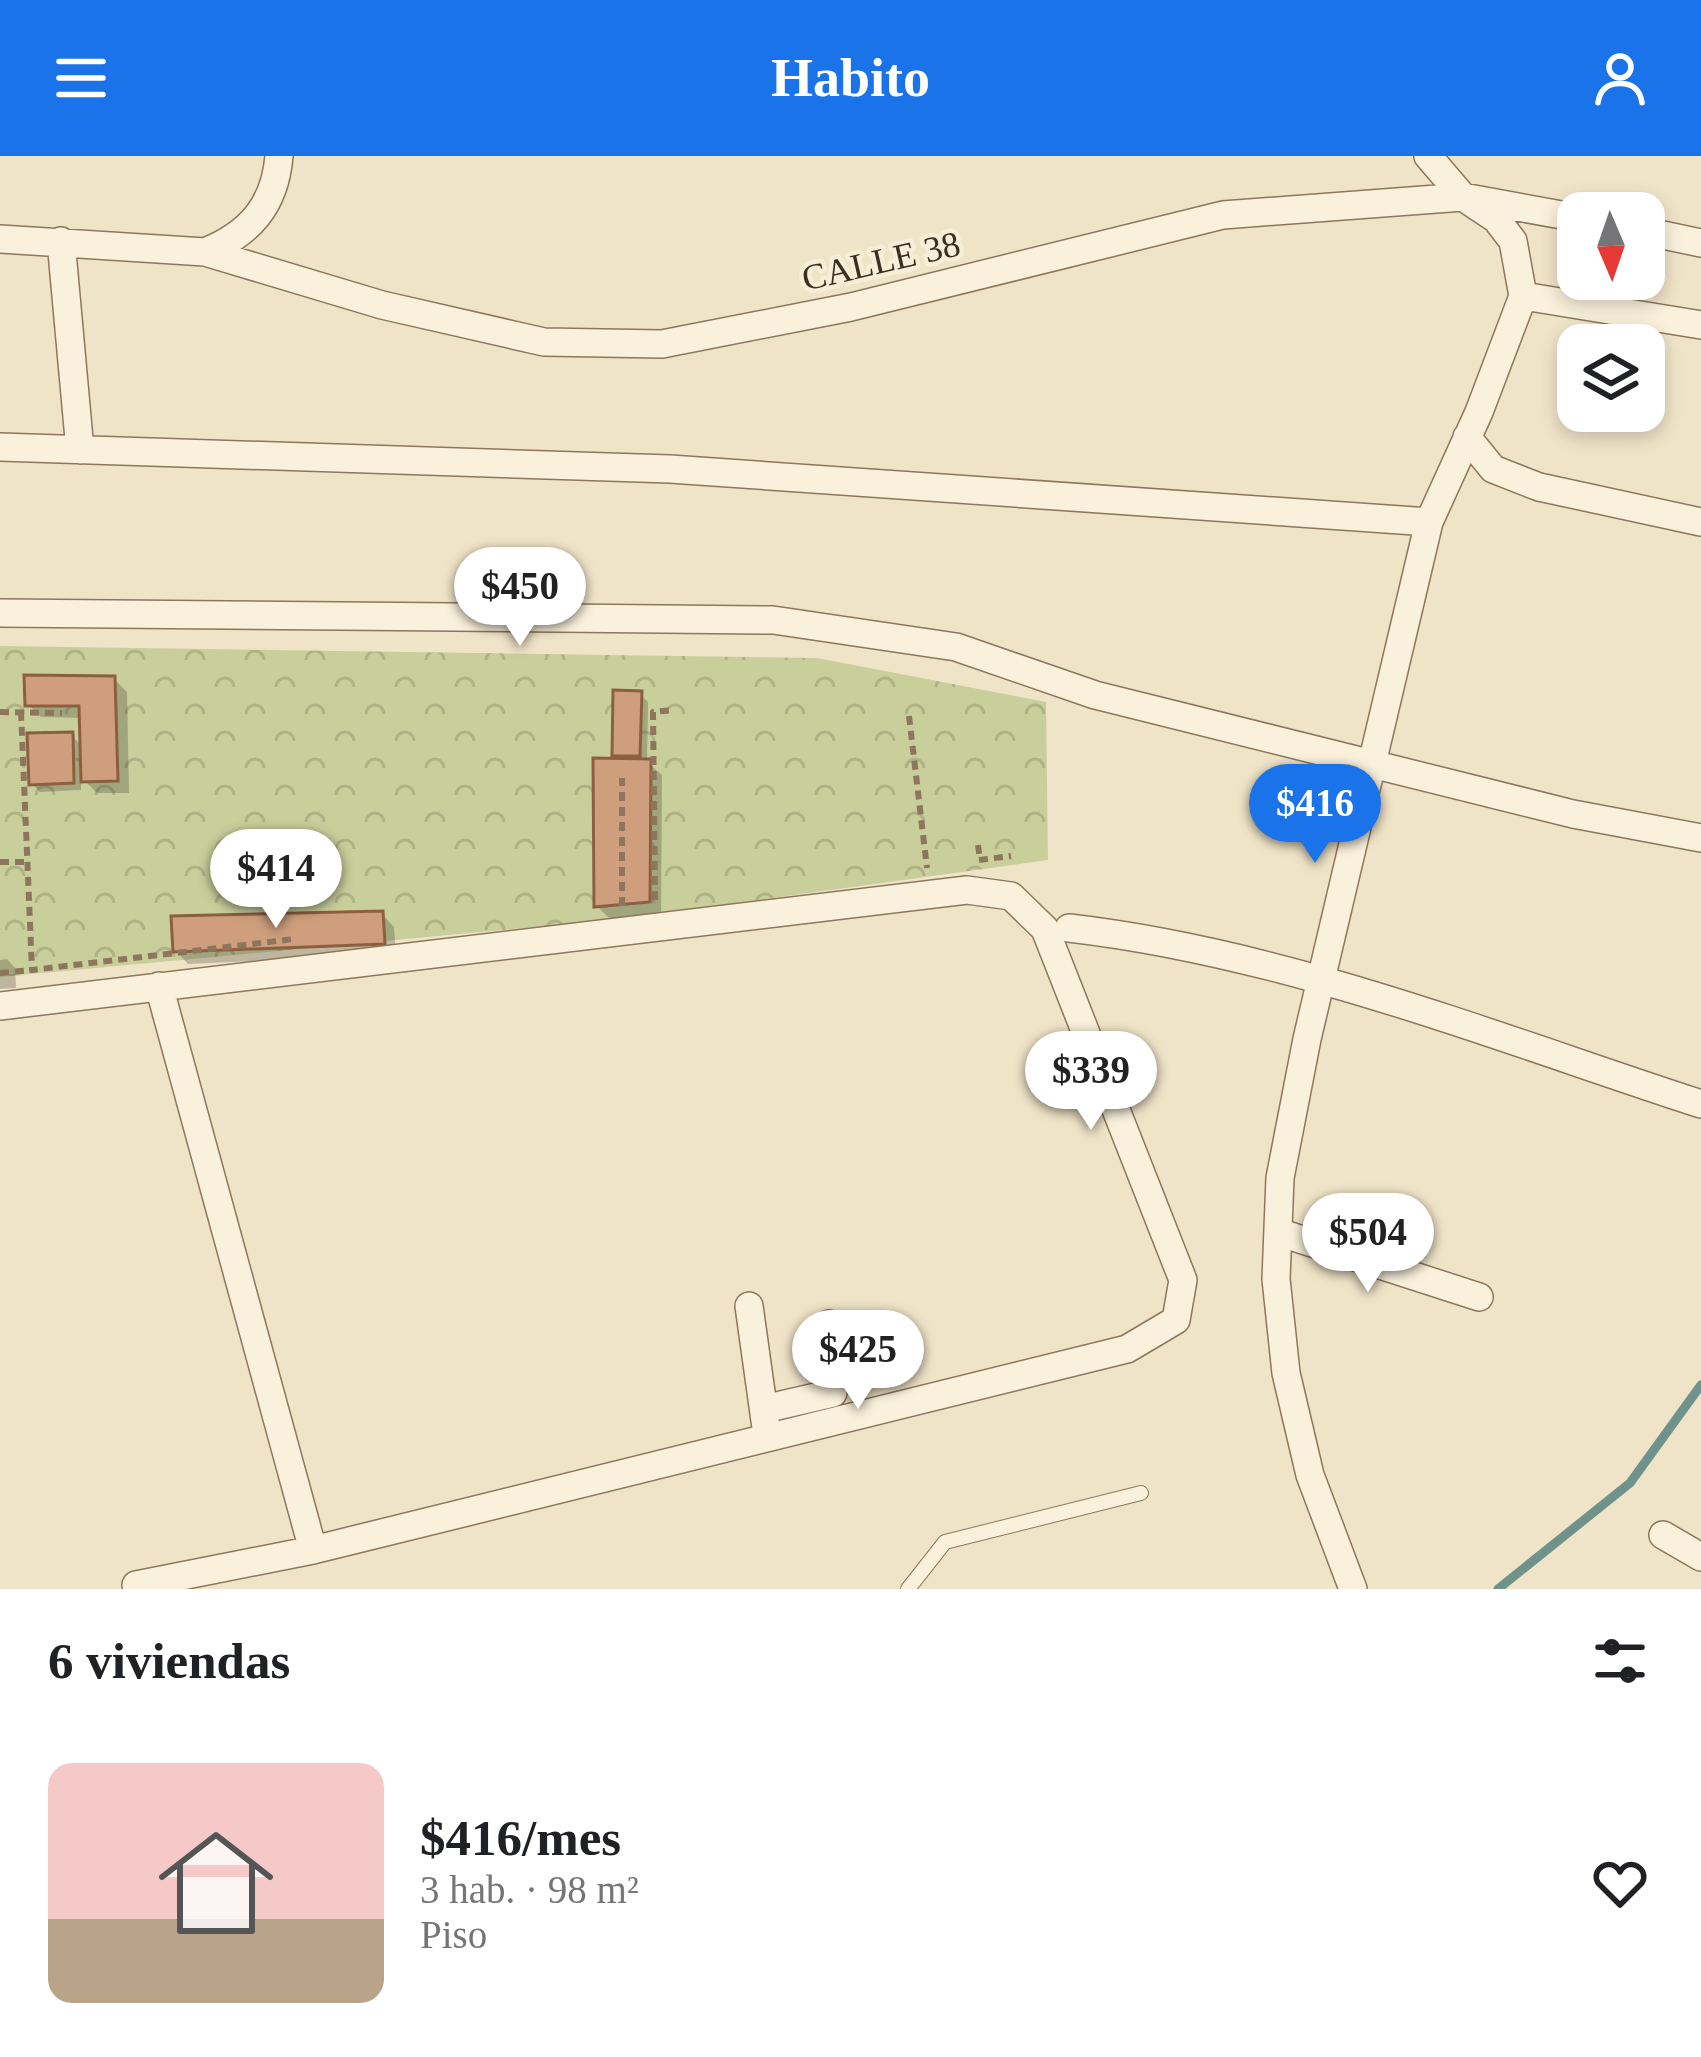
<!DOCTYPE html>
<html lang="es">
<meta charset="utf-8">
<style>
:root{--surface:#fff;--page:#f6f6f6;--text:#202124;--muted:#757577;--line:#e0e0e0;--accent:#1a73e8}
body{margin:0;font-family:"Times New Roman",serif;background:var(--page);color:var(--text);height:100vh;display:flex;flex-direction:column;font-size:45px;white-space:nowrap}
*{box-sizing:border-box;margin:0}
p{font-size:39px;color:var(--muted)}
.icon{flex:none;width:66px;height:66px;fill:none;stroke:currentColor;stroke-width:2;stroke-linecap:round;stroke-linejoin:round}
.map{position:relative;height:1433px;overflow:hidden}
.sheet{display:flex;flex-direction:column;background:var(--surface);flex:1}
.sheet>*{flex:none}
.needle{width:78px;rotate:178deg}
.fabs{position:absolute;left:1557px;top:36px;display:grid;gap:24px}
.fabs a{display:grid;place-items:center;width:108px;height:108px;border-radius:24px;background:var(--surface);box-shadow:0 6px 18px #0003;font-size:60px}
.price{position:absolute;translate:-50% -102px;padding:0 27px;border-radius:42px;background:#fff;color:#222;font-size:39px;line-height:78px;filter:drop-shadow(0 3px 6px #0008)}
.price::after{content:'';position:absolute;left:50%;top:72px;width:36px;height:27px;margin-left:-18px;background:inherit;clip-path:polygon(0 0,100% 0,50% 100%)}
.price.current{background:var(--accent);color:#fff}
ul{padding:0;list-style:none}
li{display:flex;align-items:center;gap:36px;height:300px;padding:0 48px}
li+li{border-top:3px solid var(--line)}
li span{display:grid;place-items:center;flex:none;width:336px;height:240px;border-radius:24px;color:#555}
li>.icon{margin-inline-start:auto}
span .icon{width:144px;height:144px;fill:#fffc;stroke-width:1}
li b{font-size:51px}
h2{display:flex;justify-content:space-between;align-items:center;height:144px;padding:0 48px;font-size:51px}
header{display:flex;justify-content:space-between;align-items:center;height:156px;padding:0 48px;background:var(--accent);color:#fff;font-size:54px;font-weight:600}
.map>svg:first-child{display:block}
.park{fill:url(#park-crowns)}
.shadow{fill:#0003}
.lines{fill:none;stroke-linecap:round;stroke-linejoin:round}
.stream{stroke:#6f938a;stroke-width:9}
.building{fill:#cf9f7d;stroke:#8d5f41;stroke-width:3}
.service-casing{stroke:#8d765c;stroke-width:16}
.minor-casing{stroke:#8d765c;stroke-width:30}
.path{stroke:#8d765c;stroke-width:6;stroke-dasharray:9 6;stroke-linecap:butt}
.service{stroke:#faf1dc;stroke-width:14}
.minor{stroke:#faf1dc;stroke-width:27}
.labels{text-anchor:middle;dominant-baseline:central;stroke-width:9;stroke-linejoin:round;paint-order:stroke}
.street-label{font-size:36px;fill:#3d2e20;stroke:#f7eed8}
</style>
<header><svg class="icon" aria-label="menu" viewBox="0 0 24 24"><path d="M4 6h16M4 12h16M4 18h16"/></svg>Habito<svg class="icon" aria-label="person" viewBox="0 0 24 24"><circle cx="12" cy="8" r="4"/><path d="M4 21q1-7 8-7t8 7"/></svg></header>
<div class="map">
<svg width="1701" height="1433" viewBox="0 0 1701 1433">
<defs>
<pattern id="park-crowns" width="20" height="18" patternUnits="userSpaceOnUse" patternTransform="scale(3)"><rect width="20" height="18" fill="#c9cf9b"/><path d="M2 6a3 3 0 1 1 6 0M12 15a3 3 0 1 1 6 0" fill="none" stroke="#aeb285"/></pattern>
</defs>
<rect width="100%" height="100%" fill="#f0e4c8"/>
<path class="park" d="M0 490 817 502 1046 546 1048 704 621 763 0 821Z"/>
<path class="shadow" d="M114 523 127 536 129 637H97L81 621V634L40 636 32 628 71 579 83 591 82 562 41 561 28 548Z
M640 538 648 546 647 606 662 619 661 758 610 763 597 750 622 606 615 598Z
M382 758 394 771 396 799 188 808 176 795Z
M7 803 15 812 16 832 0 833V804Z"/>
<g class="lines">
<path class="stream" d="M1498 1433 1630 1327 1701 1229"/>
</g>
<path class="building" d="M24 519 115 520 118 625 81 626 79 550H25Z
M613 534 642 535 640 600H612Z
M73 576 74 627 29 629 27 577Z
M593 602 651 603 650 746 594 751Z
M383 755 385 788 173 796 171 760Z"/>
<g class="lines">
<g class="service-casing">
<path id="service" d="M908 1433 945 1386 1141 1337"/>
</g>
<g class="minor-casing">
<path id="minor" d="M1644 75 1701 87
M0 83 205 96C250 78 275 49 279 0
M61 85 80 294
M205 96 382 149 544 186 662 188 851 151 1223 59 1463 41 1578 62
M1523 140 1701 169
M1467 281 1493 313 1539 331 1701 366
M0 291 670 313 1429 366
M0 457 773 464 956 491 1095 539 1573 658 1701 682
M1069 772C1286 797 1495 881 1701 948
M159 830 313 1394
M0 850 967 734 1011 740 1045 773 1183 1124 1176 1164 1127 1193 313 1394 136 1429
M1278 1076 1479 1141
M749 1150 766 1272
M764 1253 833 1237 829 1168
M1663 1379 1701 1401
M1353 1433 1310 1319 1286 1217 1276 1123 1280 1022 1307 883 1429 366 1479 256 1523 140 1513 85 1496 63 1463 41 1428 0"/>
</g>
<path class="path" d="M0 556 62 557
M21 556 32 814 294 783
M909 560 927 712
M978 689 980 704
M979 704 1011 700
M0 706H26
M655 744 653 556 673 554
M622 750V622
M0 817 32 814"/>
<use href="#service" class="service"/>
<use href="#minor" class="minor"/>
</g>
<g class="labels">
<g class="street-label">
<text transform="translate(881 105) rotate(-13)">CALLE 38</text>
</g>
</g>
</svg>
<div class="fabs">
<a><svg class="needle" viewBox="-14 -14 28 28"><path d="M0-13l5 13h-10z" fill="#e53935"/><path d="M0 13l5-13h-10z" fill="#757577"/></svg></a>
<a><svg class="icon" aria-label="layers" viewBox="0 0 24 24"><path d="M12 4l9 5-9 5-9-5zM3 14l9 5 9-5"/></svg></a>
</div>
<b class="price" style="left:520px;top:493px">$450</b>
<b class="price current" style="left:1315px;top:710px">$416</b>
<b class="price" style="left:276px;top:775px">$414</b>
<b class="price" style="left:1091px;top:977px">$339</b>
<b class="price" style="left:1368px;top:1139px">$504</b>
<b class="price" style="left:858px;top:1256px">$425</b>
</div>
<section class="sheet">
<h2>6 viviendas<svg class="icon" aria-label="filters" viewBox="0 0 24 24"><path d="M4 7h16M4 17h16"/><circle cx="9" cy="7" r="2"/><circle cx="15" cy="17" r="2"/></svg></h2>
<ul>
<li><span style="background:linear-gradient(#f6c9c9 65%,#b9a48a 0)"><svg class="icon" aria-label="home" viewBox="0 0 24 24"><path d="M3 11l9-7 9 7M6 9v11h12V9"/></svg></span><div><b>$416/mes</b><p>3 hab. · 98 m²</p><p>Piso</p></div><svg class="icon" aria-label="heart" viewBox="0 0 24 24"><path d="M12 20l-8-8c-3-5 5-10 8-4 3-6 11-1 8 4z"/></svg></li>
</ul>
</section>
